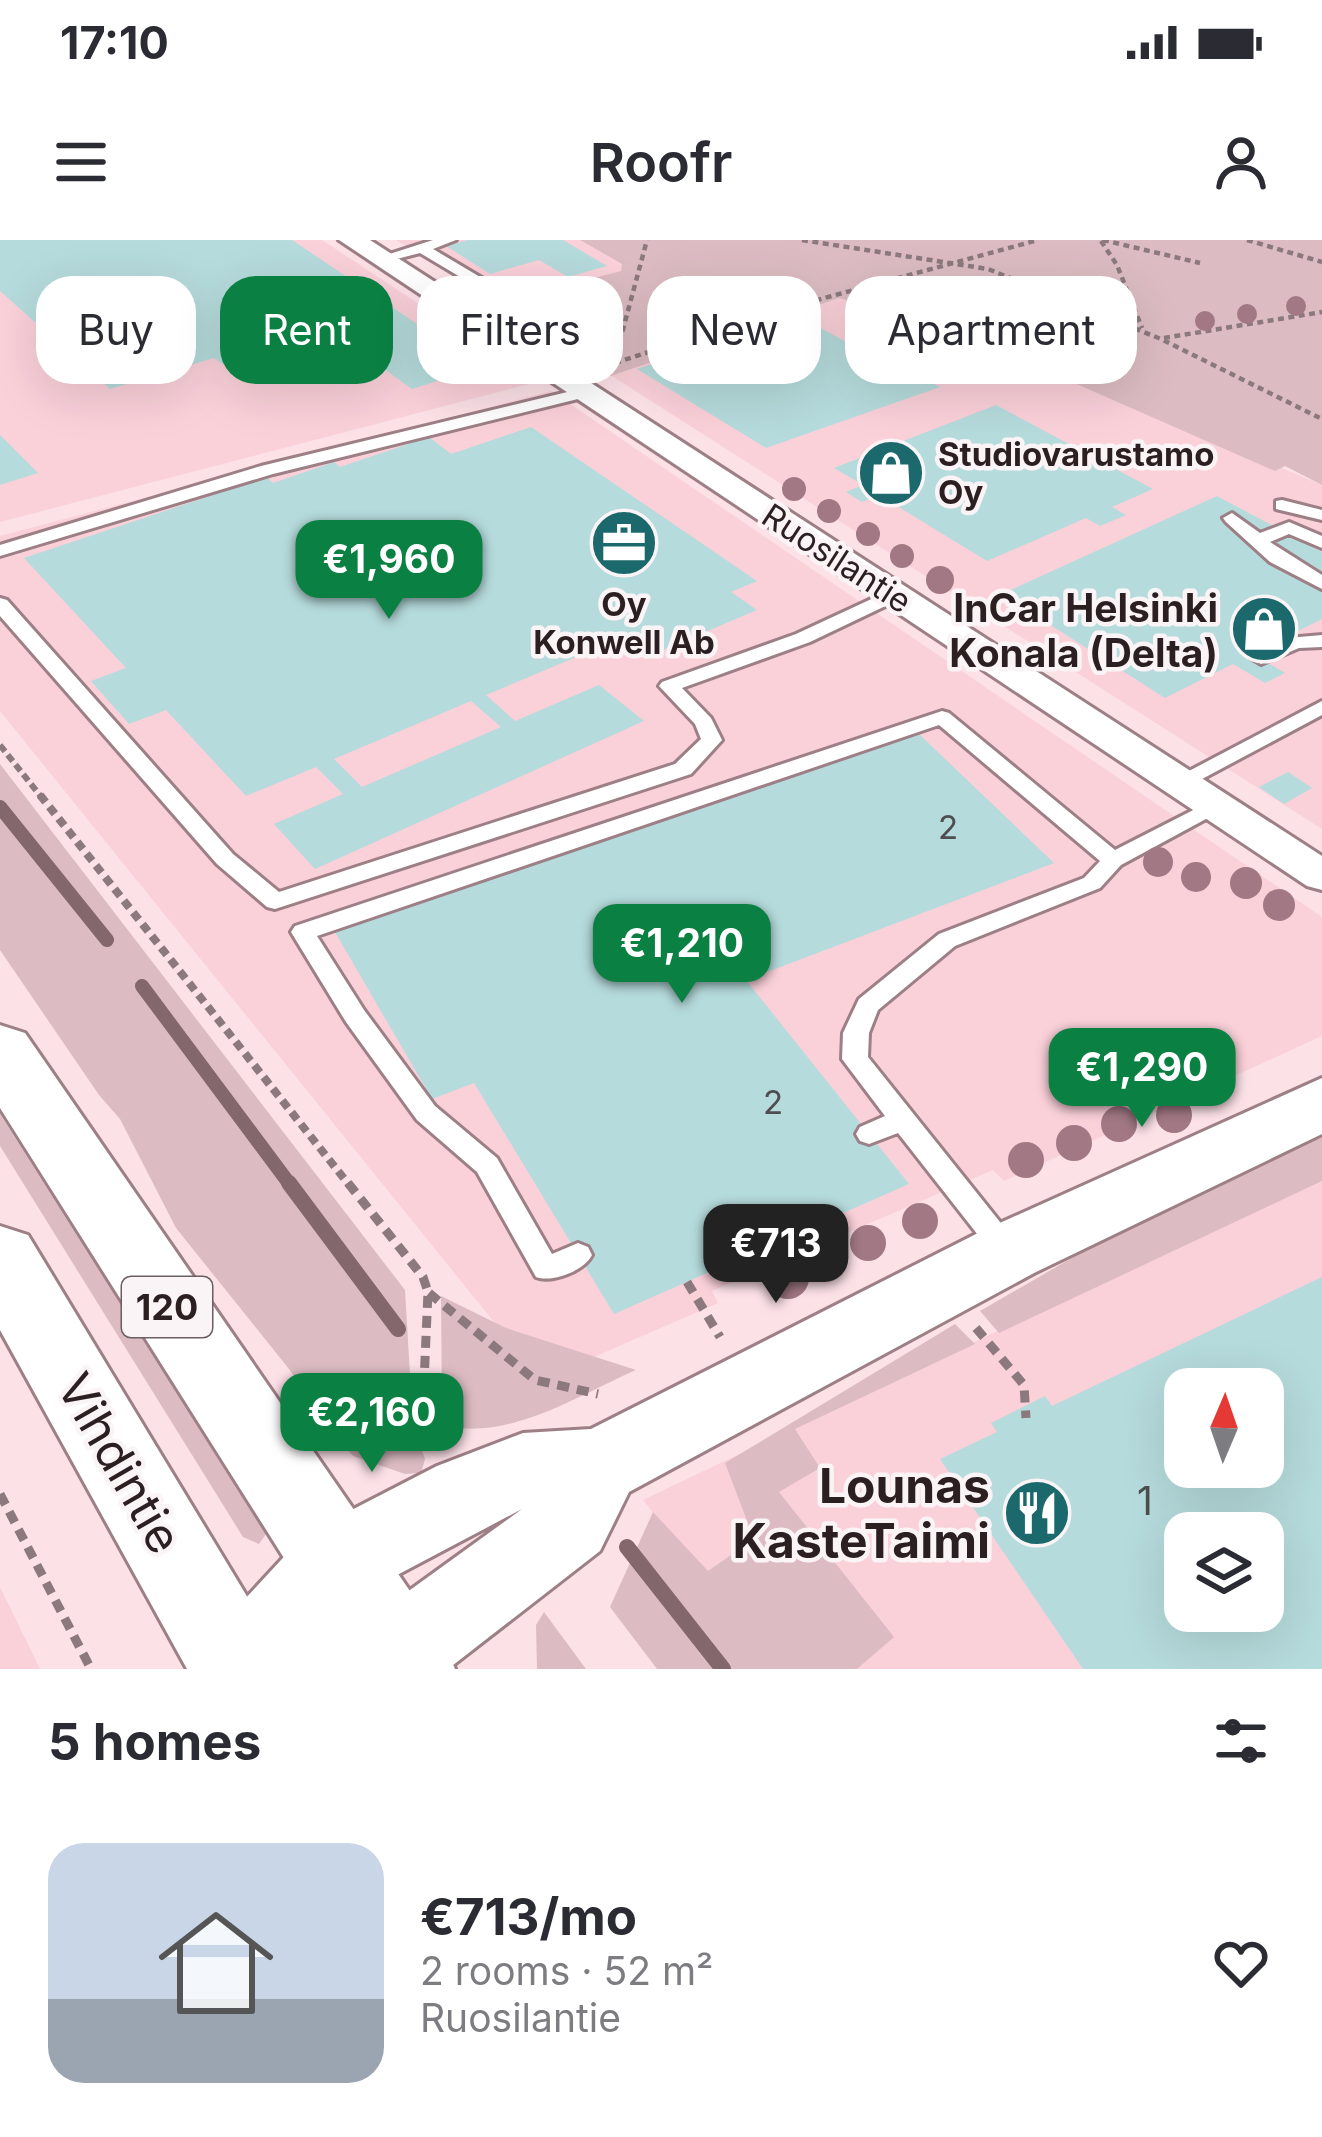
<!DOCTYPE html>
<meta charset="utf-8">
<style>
:root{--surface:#fff;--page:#f7f7f7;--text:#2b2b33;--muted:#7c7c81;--accent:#0b8043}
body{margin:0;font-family:Inter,sans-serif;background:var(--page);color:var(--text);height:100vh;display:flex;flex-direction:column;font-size:45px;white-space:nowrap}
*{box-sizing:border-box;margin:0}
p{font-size:39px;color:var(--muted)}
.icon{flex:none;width:66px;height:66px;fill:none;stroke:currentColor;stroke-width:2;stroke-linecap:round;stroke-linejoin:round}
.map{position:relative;height:1429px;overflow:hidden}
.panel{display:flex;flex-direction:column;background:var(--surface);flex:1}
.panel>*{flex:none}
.top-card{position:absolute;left:36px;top:36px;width:1251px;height:108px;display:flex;gap:24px}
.needle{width:78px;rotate:2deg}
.buttons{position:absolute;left:1164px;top:1128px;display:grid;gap:24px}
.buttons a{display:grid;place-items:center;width:120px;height:120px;border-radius:24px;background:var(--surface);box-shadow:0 12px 48px #0002;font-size:60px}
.price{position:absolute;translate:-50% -102px;padding:0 27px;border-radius:24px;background:var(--accent);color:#fff;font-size:39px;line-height:78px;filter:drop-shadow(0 3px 6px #0008)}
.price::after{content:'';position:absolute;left:50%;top:72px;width:36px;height:27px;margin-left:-18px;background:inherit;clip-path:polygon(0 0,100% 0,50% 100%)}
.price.on{background:#222;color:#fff}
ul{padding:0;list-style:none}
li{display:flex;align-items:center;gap:36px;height:300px;padding:0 48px}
li span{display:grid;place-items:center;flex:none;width:336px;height:240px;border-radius:36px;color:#555}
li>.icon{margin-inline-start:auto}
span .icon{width:144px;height:144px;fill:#fffc;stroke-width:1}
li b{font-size:51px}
h2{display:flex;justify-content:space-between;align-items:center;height:144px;padding:0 48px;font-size:51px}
.pill{padding:0 42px;border-radius:36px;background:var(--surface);box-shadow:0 12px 48px #0002;font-size:42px;line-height:108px}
.pill.on{background:var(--accent);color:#fff}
.status{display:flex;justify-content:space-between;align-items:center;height:84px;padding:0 60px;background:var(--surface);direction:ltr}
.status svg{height:33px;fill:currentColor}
header{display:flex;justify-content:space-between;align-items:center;height:156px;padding:0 48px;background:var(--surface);font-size:54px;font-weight:600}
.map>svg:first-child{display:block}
.built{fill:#fad0d9;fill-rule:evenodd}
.green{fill:#dcbcc2}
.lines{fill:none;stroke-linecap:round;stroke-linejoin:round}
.stream-far1{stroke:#84666d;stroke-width:14}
.stream{stroke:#84666d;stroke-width:16}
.building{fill:#b6dbdc;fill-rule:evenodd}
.lane-casing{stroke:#9d7f86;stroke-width:6}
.street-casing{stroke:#9d7f86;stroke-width:6}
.secondary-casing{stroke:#9d7f86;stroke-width:6}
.primary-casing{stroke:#9d7f86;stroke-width:6}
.path-far3{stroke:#8c797d;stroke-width:4.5;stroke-dasharray:6 4.5;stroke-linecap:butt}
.path-far2{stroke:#8c797d;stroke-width:6;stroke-dasharray:8 4.5;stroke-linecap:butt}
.path-far1{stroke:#8c797d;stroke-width:8;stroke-dasharray:9 6;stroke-linecap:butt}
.path{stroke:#8c797d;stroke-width:9;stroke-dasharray:12 8;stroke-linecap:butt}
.lane{fill:#fff;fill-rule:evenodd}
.street{fill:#fff;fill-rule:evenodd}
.secondary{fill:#fff;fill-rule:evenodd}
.primary{fill:#fff;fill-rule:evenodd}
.tree{fill:#a17883}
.labels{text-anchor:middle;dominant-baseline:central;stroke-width:9;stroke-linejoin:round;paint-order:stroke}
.far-poi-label{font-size:33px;font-weight:bold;fill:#2b1f22;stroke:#fbf4f6;text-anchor:start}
.far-street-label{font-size:33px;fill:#2b1f22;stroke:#fbf4f6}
.number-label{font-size:33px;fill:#4e4e50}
.shield{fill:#fbf4f6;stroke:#695f62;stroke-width:3}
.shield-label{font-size:36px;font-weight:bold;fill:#2b1f22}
.poi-label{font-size:39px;font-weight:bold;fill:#2b1f22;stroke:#fbf4f6;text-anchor:end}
.near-number-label{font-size:39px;fill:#4e4e50}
.near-street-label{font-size:48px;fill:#2b1f22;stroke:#fbf4f6}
.near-poi-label{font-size:48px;font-weight:bold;fill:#2b1f22;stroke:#fbf4f6;text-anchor:end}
</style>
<div class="status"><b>17:10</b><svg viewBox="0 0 49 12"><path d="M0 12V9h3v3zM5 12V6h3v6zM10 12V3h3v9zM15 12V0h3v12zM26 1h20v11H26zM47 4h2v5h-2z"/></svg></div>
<header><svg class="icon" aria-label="menu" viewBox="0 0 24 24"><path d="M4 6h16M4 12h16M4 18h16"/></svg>Roofr<svg class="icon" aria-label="person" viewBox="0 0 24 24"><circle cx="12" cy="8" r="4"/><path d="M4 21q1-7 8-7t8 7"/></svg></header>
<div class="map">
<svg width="1322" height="1429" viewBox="0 0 1322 1429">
<rect width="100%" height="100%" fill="#fce1e7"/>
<path class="built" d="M0 0H322L537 142 0 282Z
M396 0H580L623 24 621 32 563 47 612 77 549 97Z
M839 58 999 110 1322 245V589L612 136Z
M551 151 1322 677V796L1004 941 993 930 712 1051 718 1063 541 1140 0 471V296Z
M1322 904V1429H779L643 1260 1176 1006ZM1185 1149H1263V1227H1185ZM1185 1293H1263V1371H1185Z
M0 1347 40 1429H0Z"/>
<path class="green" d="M580 0H1322V245L1285 226 1275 231 999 110 839 58 611 136 549 97 610 77 560 47 621 31 622 24Z
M0 524 405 1050 413 1185 425 1219 421 1233 405 1234 353 1216 324 1181 289 1129 176 988 120 879 99 855 0 710Z
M0 874 266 1294 259 1304 243 1297 0 906Z
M1322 895V941L999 1093 980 1071 1115 993Z
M441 1056 506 1088 636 1130C579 1155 511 1200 447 1186L442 1167Z
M955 1084 975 1104 795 1189 820 1228 779 1252 894 1397 857 1429H657L610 1367 653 1272 708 1331 754 1299 725 1223Z
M544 1372 586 1429H537L536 1385Z"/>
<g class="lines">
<path class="stream-far1" d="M0 567 107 700
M142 746 291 946"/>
<path class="stream" d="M289 943 398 1089
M627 1307 723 1429"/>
</g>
<path class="building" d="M0 0H292L481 127 412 149 324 86 297 94 306 101 252 117 224 125 214 118 110 149 0 51Z
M468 0H563L607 26 568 37 539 20 490 34 446 6Z
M797 75 855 107 869 109 889 101 921 118 901 126 940 147 766 208 637 129Z
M996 165 1153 249 1112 267 1126 275 1100 286 1086 278 987 321 879 255 862 262 846 252 863 245 834 228Z
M531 187 757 341 731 352 757 370 651 415 626 396 486 455 515 481 599 445 644 481 315 629 274 584 343 554 316 527 246 556 166 470 129 484 91 441 126 428 24 318 267 237 273 243 334 222 340 227 429 197 451 214ZM471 461 501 487 362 547 334 519Z
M0 195 38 233 0 245Z
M1217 256 1322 312V379L1252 414 1285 433 1265 443 1233 424 1165 458 1002 354Z
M919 494 1054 623 746 740 909 944 614 1074 474 843 432 859 335 692Z
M1288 532 1312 548 1284 564 1259 547Z
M1322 1037V1429H1083L940 1219 997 1192 991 1183 1045 1156 1052 1166ZM1185 1149H1263V1227H1185ZM1185 1293H1263V1371H1185Z"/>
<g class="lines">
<g class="lane-casing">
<path id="lane" d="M433 0H456L433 9 512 56V62H502L420 13 381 23 374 19Z
M584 148 592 153 590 156 273 234 0 316V305L261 226Z
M1282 260 1322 270V280L1276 269V261Z
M1232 273 1260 293 1289 282 1322 296V308L1289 294 1270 302 1322 335V349L1270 322 1226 282 1223 278Z
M893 349 900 351V359L810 402 682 448 711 478 722 500 691 534 275 669 267 667 217 624 0 376V358L7 360 233 614 279 652 675 524 701 499 695 484 659 446 662 442 796 394Z
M1322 395V407L1299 408 1261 424 1251 418 1288 398Z
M1322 461V475L1187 547H1171L1168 542Z
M942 471 949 473 1115 610 1209 562H1225L1228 567 1121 625 1100 648 955 706 878 770 869 793 868 817 1016 1002 1020 1010 1016 1018 1006 1021 996 1018 898 893 869 904 860 901 856 894 860 887 885 876 842 819 843 793 859 759 939 694 1084 638 1100 621 939 485 317 696 364 770 435 866 497 918 552 1014 578 1003 588 1007 592 1015C584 1031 552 1043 536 1037L477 932 417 880 346 782 291 692 295 686Z"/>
</g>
<g class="street-casing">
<path id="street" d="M339 0H370L1322 616V650L1307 646Z"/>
</g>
<g class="secondary-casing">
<path id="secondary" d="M1322 838V894L1034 1033 629 1252 600 1311 448 1429H196L209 1398 305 1294 437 1226 523 1193 591 1189 982 991ZM522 1269 381 1371 345 1375 365 1352Z"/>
</g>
<g class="primary-casing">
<path id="primary" d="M0 785 25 793 441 1396 455 1429H354L0 868Z
M0 986 28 995 271 1396 285 1429H187L0 1090Z"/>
</g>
<path class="path-far3" d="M802 0 988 29 1161 99 1322 179
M1103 0 1200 23
M1247 0 1322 22
M1101 1 1117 25 1142 88
M1164 98 1322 72
M605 126 784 69 1038 0
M602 128 622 93 647 0"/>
<path class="path-far2" d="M0 505 42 558"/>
<path class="path-far1" d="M40 555 350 946"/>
<path class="path" d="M348 943 423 1037 428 1052 423 1165 438 1207
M687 1042 720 1097
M429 1053 535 1140 598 1154
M976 1088 1024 1145 1026 1178
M0 1254 91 1429"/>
<use href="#lane" class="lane"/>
<use href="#street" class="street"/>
<use href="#secondary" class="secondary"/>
<use href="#primary" class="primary"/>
</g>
<g class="tree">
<circle cx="1296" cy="66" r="10"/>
<circle cx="1247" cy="74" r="10"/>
<circle cx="1205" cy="81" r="10"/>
<circle cx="794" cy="249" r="12"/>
<circle cx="829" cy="271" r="12"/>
<circle cx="868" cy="294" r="12"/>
<circle cx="902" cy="316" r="12"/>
<circle cx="940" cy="340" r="14"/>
<circle cx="1158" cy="622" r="15"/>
<circle cx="1196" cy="637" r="15"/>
<circle cx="1246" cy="643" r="16"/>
<circle cx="1279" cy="665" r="16"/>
<circle cx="1174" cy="875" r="18"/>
<circle cx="1119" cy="884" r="18"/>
<circle cx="1074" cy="903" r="18"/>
<circle cx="1026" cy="920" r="18"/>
<circle cx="920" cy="981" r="18"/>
<circle cx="868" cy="1003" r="18"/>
<circle cx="829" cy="1021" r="18"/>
<circle cx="788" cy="1038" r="21"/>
</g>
<defs>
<g id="shop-disc" transform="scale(3.45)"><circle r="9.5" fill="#1b696c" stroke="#fbf4f6"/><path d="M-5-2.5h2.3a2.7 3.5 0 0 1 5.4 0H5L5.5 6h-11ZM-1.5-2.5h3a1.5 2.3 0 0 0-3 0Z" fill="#fff"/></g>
<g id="office-disc" transform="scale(3.45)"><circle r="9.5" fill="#1b696c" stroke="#fbf4f6"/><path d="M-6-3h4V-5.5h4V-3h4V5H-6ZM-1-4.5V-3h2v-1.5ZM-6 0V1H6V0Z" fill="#fff"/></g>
<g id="restaurant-disc" transform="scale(3.45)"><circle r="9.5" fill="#1b696c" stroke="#fbf4f6"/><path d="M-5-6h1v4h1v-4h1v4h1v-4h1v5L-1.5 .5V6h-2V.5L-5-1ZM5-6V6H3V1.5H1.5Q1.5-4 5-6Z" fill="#fff"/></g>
</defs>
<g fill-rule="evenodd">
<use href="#shop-disc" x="891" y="233"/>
<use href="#office-disc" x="624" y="303"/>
<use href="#shop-disc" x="1264" y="389"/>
<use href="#restaurant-disc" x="1037" y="1273"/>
</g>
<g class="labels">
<g class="far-poi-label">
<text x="938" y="214">Studiovarustamo<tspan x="938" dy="38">Oy</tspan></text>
<text x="624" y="364" text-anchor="middle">Oy<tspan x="624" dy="38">Konwell Ab</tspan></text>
</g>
<g class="far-street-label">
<text transform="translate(837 318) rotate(33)">Ruosilantie</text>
</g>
<g class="number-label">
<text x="948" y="587">2</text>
<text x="773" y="862">2</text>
</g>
<rect class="shield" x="122" y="1037" width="90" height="60" rx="9"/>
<g class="shield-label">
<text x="167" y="1067">120</text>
</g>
<g class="poi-label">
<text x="1218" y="367">InCar Helsinki<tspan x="1218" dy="45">Konala (Delta)</tspan></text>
</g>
<g class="near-number-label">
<text x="1145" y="1260">1</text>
</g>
<g class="near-street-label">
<text transform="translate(120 1223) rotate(60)">Vihdintie</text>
</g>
<g class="near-poi-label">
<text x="990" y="1245">Lounas<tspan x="990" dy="55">KasteTaimi</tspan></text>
</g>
</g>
</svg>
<div class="buttons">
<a><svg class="needle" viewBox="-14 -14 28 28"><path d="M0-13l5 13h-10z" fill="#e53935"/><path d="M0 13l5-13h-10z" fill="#7c7c81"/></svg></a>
<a><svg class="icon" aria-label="layers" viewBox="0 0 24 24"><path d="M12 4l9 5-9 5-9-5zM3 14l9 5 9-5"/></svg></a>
</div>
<b class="price" style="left:389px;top:382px">€1,960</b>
<b class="price" style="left:682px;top:766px">€1,210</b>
<b class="price" style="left:1142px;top:890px">€1,290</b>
<b class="price on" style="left:776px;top:1066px">€713</b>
<b class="price" style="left:372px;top:1235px">€2,160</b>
<div class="top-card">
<a class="pill">Buy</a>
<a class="pill on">Rent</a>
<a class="pill">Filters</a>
<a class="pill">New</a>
<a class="pill">Apartment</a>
</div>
</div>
<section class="panel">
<h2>5 homes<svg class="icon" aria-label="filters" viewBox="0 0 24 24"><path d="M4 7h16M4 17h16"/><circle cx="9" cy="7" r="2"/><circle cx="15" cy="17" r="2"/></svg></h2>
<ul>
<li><span style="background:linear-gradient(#c9d6e8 65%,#9aa5b1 0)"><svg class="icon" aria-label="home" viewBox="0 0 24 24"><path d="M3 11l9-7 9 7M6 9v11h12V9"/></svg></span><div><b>€713/mo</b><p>2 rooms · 52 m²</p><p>Ruosilantie</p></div><svg class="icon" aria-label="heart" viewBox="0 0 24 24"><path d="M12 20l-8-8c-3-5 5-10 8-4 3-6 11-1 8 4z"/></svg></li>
</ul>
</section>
